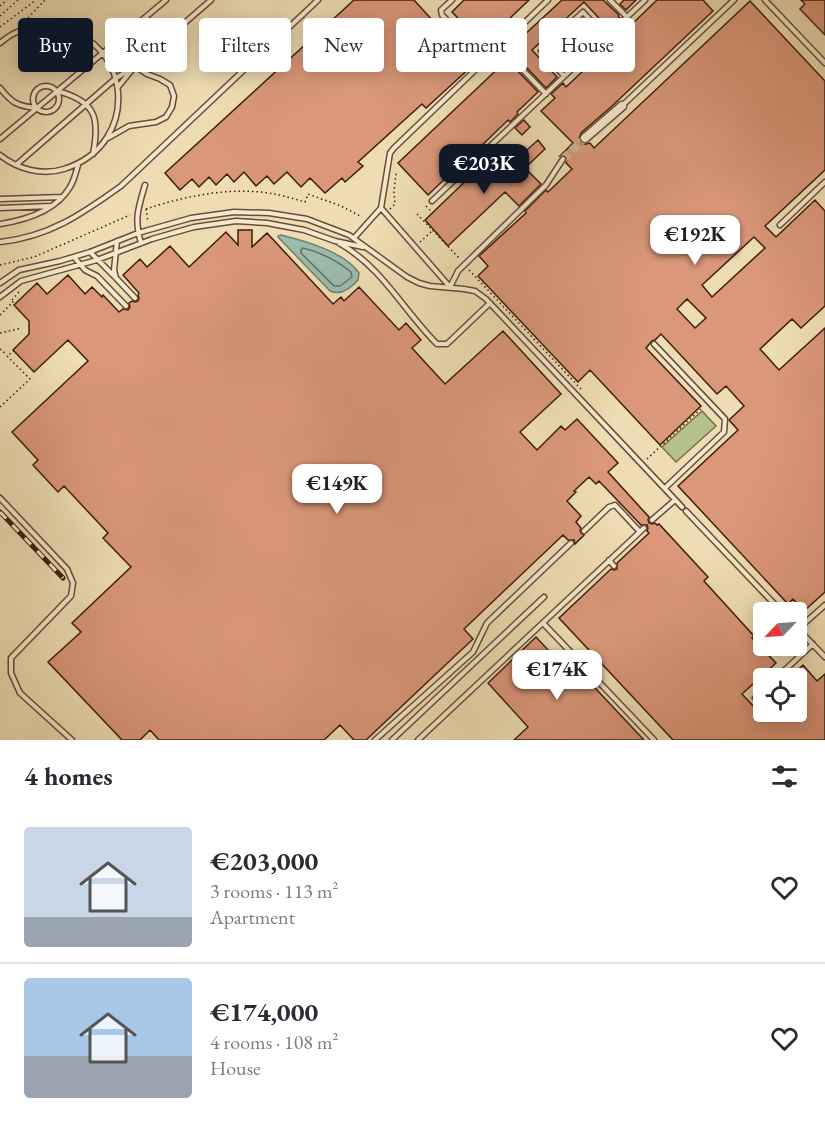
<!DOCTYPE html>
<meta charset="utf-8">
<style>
:root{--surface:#fff;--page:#f7f7f7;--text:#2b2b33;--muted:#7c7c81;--line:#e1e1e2;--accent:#111827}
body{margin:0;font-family:"EB Garamond",serif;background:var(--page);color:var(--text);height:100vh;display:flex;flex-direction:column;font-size:22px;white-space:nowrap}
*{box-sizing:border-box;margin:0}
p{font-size:20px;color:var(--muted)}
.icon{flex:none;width:33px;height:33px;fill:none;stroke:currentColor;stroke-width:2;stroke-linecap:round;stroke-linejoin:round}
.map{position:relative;height:740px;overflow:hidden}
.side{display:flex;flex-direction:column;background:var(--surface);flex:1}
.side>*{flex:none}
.hud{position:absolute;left:18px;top:18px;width:789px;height:54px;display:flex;gap:12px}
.needle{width:39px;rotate:245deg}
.controls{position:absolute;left:753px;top:602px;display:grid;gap:12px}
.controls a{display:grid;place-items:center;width:54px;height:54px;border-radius:6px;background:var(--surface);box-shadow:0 3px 15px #0003;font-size:30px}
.price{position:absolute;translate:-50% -51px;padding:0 14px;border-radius:12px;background:#fff;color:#222;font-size:20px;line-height:39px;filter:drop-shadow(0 2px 3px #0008)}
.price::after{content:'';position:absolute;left:50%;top:36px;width:18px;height:14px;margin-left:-9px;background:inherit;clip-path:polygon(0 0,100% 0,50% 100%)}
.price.on{background:var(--accent);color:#fff}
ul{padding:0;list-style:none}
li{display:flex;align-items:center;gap:18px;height:150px;padding:0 24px}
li+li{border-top:2px solid var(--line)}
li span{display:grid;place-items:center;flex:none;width:168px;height:120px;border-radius:6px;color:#555}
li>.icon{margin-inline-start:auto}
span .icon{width:72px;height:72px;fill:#fffc;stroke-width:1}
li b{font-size:26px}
h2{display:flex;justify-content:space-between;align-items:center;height:72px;padding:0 24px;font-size:26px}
.tag{padding:0 21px;border-radius:6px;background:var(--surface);box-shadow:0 3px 15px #0003;font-size:21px;line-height:54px}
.tag.on{background:var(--accent);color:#fff}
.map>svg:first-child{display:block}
.green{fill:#b7c18e;stroke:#7a6e4e;stroke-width:1.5}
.water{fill:#99bcae;stroke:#757c6e;stroke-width:1.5}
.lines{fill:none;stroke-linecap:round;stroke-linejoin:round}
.shore{stroke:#6c6c5e;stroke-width:1.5}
.building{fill:#da9779;stroke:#3e1c0e;stroke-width:1.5;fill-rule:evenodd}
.minor-tunnel{stroke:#cbb693;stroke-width:8;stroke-dasharray:8 4;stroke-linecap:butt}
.service-casing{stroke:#6a4c38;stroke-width:7}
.minor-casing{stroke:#6a4c38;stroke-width:11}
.path{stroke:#3e1c0e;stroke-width:1.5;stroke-dasharray:1.5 3;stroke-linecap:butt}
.service{stroke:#f4e9ce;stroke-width:4}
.minor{stroke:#f4e9ce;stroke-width:8}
.rail-casing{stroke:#3e1c0e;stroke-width:5}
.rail{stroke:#f4e9ce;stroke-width:3;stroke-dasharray:9;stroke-linecap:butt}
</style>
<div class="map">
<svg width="825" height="740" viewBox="0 0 825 740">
<rect width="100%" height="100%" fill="#eeddb4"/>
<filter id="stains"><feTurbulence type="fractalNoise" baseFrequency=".00333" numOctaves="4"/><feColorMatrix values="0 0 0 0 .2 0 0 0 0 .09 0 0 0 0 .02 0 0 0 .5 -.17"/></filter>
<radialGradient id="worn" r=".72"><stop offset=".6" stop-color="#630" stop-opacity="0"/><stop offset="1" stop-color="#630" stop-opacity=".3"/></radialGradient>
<path class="green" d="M702 411 716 426 676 462 662 447Z"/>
<path class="water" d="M281 235C305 241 345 252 359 273L358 280C351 288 341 296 330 291L278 237V236Z"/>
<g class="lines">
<path class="shore" d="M303 248C320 252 337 261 351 272L352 277 340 286H334L301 253V250Z"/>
</g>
<path class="building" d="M354 0H414L473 65 426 108 422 104 358 162 363 166 345 182 342 178 325 193 310 178 301 187 287 172 274 184 267 176 256 186 244 172 234 182 227 174 216 185 209 177 199 187 192 179 180 190 165 173Z
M464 0H529L483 44 452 12Z
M562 0H603L619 15 618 16 620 18 609 29 584 2 532 50 557 77 546 88 509 49Z
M624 0H636L626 10 620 4Z
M657 0H703L713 11 612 106 581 133 579 139 582 144H586L590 143 594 148 750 1 825 81V170L765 226 776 237 815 200 825 211V306L801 328 792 319 760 349 779 370 825 328V592L804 611 793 599 788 604 678 486 738 430 729 420 744 406 726 386 717 394 661 334 655 340 652 341 646 348 701 406 660 445 590 370 578 382 478 276 488 266 479 256 526 213 525 211 546 190 548 192 572 169 566 163 567 159 566 156H560L573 143 541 111 555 98 551 94 563 83 566 87 618 38 614 35 626 24 629 27ZM754 237 765 248 712 297 702 285ZM687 299 706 318 695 328 677 309Z
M801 0H825V35L800 9 805 4Z
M507 60 538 92 517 112 518 114 510 122 508 120 475 152 473 149 453 169 454 170 428 195 398 163Z
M524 120 530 127 522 135 515 128Z
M538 140 545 149 525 168 541 184 519 206 505 192 448 246 425 220 478 169 481 172 490 163 500 174Z
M238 230H252V247L267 233 333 304 341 297 344 301 359 287 399 330 406 323 421 340 412 348 445 384 503 331 561 394 520 432 537 450 561 426 565 430 577 419 618 463 608 472 649 517 648 520 649 523 652 524 655 523 657 525 659 524 708 577 704 581 754 636 752 638 776 663 742 694 756 709 764 702V711H796V678H789L803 665 817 681 825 674V740H673L559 618 611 569 614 570 617 569V563L649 533 647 531 648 528 647 525H641L599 481 596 484 589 477 574 491 576 492 567 501 581 516 576 522 581 528 580 530 581 533 584 535 575 544 574 540H568L563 535 464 629 473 639 366 740H354L340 725 324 740H159L150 730 140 740H122L48 662 81 632 72 623 131 567 103 538 108 533 64 486 58 492 33 465 38 460 12 432 88 361 68 340 34 372 13 350 29 334V321L14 305 37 283 47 294 68 275 85 294 92 287 102 297 103 295 119 312 123 309 128 310 130 307 129 303 132 301 135 302 138 301 139 298 138 295 139 293 123 275 140 259 147 267 170 246 189 267 226 232 238 245Z
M536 637 576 680 582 674 644 740H514L528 727 488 683Z"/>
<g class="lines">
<path class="minor-tunnel" d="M563 159 585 138"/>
<g class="service-casing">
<path id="service" d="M452 0 441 10 442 15 485 60
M610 0 627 17
M765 0 825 63
M0 43C5 39 10 35 15 33 26 27 39 26 51 27 132 34 144 144 64 169 42 176 17 169 0 155
M500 46 546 94
M564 76 541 51 583 12 606 38
M33 99a13 13 0 1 1 26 0a13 13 0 1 1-26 0Z
M118 87 135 66 211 0
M0 88C12 103 17 106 36 108
M57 91C96 101 100 118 93 154
M625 103 734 0
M108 138 129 126 156 122 166 117 172 107 174 96 170 85 160 79 147 74 135 66 130 46 133 29
M0 139 166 0
M16 165 115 79 135 66
M0 199 62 197
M432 201 645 0
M0 208 51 206
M381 208 450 287 458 271 546 185 563 159
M0 224C26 220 56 211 70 187 74 181 76 172 78 165
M780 225 825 182
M354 238 381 208 390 153 394 148 548 0
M117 241 114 270 116 278 135 298
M0 242C49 237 82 214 121 186L318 0
M141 243C134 219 138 209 145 185
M339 243C382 267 403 310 437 344H447L490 303
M90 252 116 278
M74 257 85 270 97 276 126 306
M0 283 19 270 60 261 90 252 138 233 191 218 234 212 269 213 307 219 349 235 407 277 419 283 430 286 464 289 475 291 486 299 682 507
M0 297 21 281 97 260 152 239 194 227 236 221 267 223 304 230 335 241 363 247
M654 344 725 419 724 432 665 488
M0 498 67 569 73 583 71 596 11 658V673L20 693 72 740
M686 511 782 612
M652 520 675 500
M584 531 609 507 615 505 640 532
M609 560 614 566
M543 623 654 740
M796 627 825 657
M798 629 825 605
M776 678 813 644
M755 698 764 689
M375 740 473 652 487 623 571 543
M392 740 544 597
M418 740 644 528"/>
</g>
<g class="minor-casing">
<path id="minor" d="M585 138 622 106"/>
</g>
<path class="path" d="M0 6 7 0
M0 16 18 0
M25 21 45 0
M0 27 36 0
M426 206 433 213
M146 209 148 222
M146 209C185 196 233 186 274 194 284 196 295 199 305 202L308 194 341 206 362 217
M390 209 395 204 394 192 396 173
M417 214 460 259
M420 242 432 231
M0 265 34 257 130 215
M469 270 581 389
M12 300 19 292
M0 315 13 302 12 301
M0 333 22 328
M0 349 7 355
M0 407 30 379 7 356 14 351
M647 459 703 407"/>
<use href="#service" class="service"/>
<use href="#minor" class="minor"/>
<g class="rail-casing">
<path id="rail" d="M0 512 63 578"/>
</g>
<use href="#rail" class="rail"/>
</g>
<rect width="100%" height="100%" filter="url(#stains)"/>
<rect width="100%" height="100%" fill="url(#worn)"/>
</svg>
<div class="controls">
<a><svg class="needle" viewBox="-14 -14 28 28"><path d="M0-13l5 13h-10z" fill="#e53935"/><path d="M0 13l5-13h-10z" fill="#7c7c81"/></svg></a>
<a><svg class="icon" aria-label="locate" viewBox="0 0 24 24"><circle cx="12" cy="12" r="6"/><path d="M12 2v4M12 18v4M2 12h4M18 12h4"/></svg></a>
</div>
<b class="price on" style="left:484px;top:195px">€203K</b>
<b class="price" style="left:695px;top:266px">€192K</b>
<b class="price" style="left:337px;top:515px">€149K</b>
<b class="price" style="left:557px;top:701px">€174K</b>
<div class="hud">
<a class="tag on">Buy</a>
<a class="tag">Rent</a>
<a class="tag">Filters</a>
<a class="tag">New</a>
<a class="tag">Apartment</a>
<a class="tag">House</a>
</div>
</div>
<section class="side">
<h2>4 homes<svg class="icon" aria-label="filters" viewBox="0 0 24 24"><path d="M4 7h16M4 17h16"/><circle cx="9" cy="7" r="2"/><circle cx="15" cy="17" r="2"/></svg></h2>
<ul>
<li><span style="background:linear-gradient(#c9d6e8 75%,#9aa5b1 0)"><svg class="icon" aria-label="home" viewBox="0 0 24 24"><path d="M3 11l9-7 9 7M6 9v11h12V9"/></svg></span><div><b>€203,000</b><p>3 rooms · 113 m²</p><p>Apartment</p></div><svg class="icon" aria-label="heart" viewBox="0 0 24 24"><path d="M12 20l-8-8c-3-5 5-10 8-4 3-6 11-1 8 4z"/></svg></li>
<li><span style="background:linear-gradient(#a9c7e8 65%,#9aa5b1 0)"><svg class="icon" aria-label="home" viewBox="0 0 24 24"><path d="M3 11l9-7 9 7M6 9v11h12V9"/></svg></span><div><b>€174,000</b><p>4 rooms · 108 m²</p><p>House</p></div><svg class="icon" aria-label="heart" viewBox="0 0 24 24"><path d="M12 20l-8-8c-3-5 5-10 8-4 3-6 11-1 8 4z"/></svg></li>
</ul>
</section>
